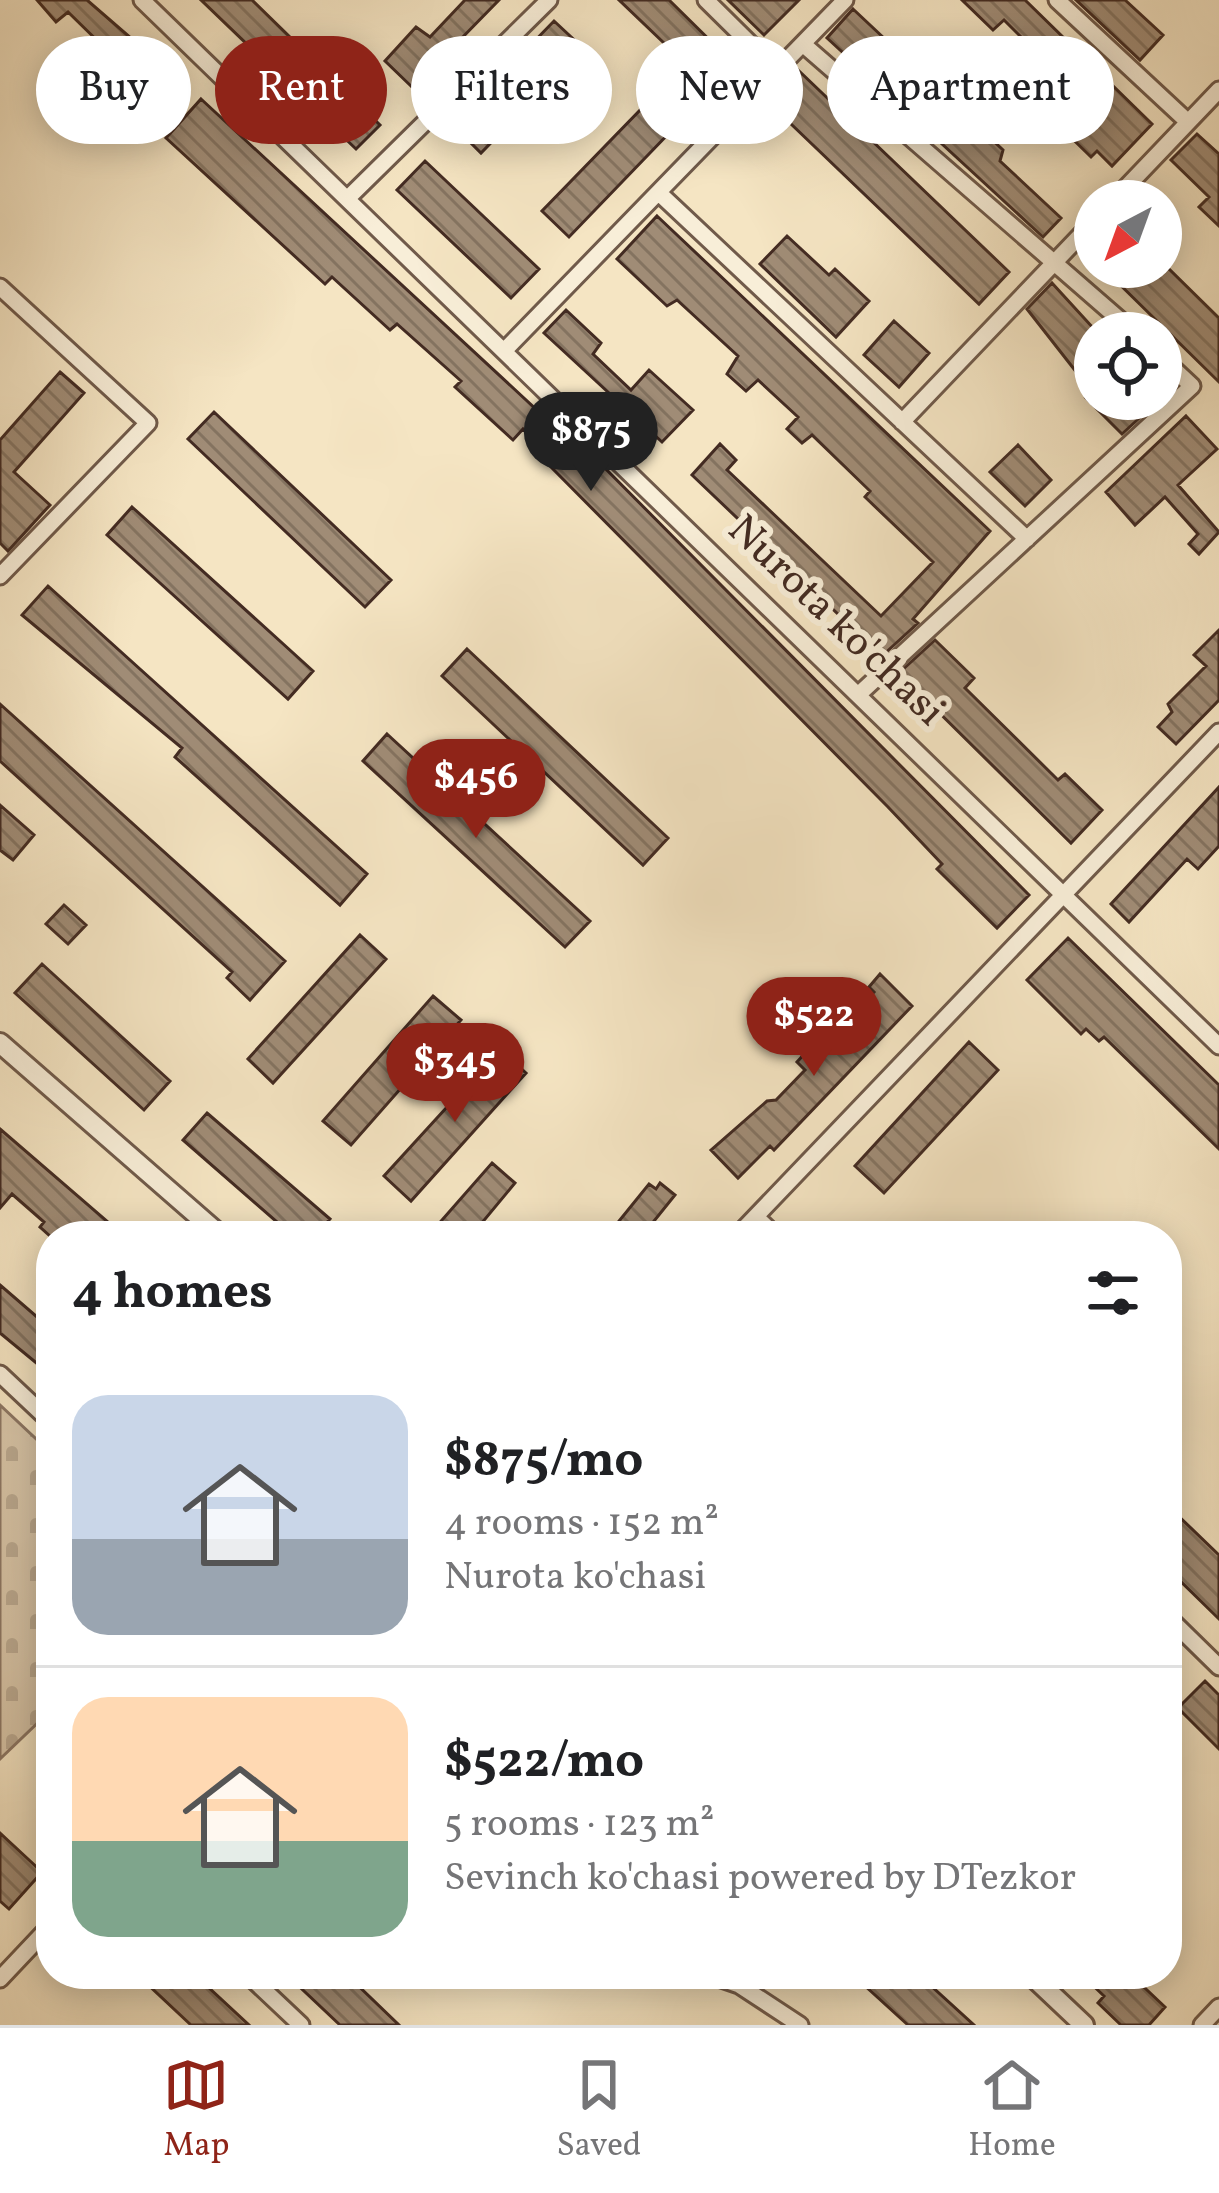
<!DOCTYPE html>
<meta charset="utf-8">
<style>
:root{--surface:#fff;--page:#f6f6f6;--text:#202124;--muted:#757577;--line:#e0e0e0;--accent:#8f2418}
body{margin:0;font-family:Vollkorn,serif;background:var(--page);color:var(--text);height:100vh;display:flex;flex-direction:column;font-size:45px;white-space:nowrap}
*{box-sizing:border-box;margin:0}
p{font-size:39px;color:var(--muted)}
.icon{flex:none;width:66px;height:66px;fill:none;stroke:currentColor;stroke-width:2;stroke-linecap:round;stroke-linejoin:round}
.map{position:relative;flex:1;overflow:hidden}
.side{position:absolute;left:36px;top:1221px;width:1146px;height:768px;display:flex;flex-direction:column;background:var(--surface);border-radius:48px;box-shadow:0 6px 30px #0003}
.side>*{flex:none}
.top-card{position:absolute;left:36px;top:36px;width:1149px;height:108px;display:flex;gap:24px}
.needle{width:78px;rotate:221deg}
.tools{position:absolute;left:1074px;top:180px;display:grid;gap:24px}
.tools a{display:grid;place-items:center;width:108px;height:108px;border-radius:50%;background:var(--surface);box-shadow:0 6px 30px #0003;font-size:60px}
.price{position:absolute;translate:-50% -102px;padding:0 27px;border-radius:42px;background:var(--accent);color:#fff;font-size:39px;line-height:78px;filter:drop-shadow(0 3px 6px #0008)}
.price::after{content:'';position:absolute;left:50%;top:72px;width:36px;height:27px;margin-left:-18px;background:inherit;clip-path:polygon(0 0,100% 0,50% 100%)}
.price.current{background:#222;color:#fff}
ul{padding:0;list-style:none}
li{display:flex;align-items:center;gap:36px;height:300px;padding:0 36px}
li+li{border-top:3px solid var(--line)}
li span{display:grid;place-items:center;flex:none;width:336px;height:240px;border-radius:36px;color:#555}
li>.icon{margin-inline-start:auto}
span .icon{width:144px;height:144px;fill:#fffc;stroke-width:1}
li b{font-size:51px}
h2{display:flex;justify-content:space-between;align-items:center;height:144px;padding:0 36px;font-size:51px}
.pill{padding:0 42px;border-radius:54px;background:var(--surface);box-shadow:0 6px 30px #0003;font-size:42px;line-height:108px}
.pill.current{background:var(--accent);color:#fff}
.tabs{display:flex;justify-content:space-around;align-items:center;height:168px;border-top:3px solid var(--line);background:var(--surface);font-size:33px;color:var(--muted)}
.tabs a{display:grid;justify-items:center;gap:6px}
.tabs .current{color:var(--accent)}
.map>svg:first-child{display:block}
.cemetery{fill:url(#cemetery-stones);stroke:#8d7865;stroke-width:3}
.building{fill:url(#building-back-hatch);stroke:#432b22;stroke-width:3}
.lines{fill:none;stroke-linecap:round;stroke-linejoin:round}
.minor-casing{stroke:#705a4a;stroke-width:21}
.tertiary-casing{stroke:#705a4a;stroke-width:24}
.minor{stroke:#f8eed8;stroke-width:15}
.tertiary{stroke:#f8eed8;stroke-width:18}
.labels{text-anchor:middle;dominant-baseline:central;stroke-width:12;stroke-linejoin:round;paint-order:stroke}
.street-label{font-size:42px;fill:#432b22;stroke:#f8eed8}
</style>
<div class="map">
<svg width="1219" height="2025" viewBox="0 0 1219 2025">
<defs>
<pattern id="cemetery-stones" width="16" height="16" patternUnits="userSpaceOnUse" patternTransform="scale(3)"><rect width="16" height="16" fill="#d7c5a8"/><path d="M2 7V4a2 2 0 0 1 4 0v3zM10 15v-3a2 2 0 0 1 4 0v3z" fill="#baa990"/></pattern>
<pattern id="building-back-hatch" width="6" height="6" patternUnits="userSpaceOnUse" patternTransform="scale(3)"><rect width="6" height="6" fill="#a08c76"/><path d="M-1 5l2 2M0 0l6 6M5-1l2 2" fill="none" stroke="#847360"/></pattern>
</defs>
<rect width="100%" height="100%" fill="#f5e5c3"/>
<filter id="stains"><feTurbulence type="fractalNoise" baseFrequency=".00167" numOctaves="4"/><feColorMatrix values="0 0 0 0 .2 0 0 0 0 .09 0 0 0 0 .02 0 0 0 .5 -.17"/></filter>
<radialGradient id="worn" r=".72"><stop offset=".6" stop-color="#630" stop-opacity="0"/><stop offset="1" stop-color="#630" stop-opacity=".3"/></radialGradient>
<path class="cemetery" d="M0 1405 51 1453V1710L0 1759Z"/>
<path class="building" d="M37 0H87L170 72 139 106 103 73 116 59 68 12 56 22Z
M201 0H252L380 125 356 149Z
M465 0H499L413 88 385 61 416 27 430 37Z
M619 0H669L734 64 711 88Z
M728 0H799L764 35Z
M962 0H1025L1152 124 1112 166 1097 151 1091 157 1049 116 1063 99 1024 60 1034 50 1004 20 993 30Z
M1076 0H1125L1163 35 1140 60Z
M853 9 1003 150 1000 161 1061 218 1043 237 827 38Z
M554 21 583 48 481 153 453 125Z
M797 69 1009 272 979 304 767 101Z
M201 99 566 437 571 434 1029 895 997 928 937 869 942 864 888 807 545 461 548 455 523 429 513 440 455 387 461 381 397 324 390 330 332 277 325 284 166 138Z
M647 103 673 129 569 237 542 211Z
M1197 134 1219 154V226L1199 207 1209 197 1171 160Z
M425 161 539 269 511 298 397 190Z
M657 216 990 531 913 619 918 623 882 656 692 475 720 444 736 460 727 470 881 616 933 562 865 497 870 491 812 435 802 443 787 429 798 417 758 380 746 391 727 374 738 356 677 300 667 306 617 259Z
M787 236 829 275 835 269 869 301 836 337 760 264Z
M1102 267H1167L1219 318V382Z
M1052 283 1095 330V365L1081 378 1027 309Z
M566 310 601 343 593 354 631 390 649 370 693 410 662 442 544 333Z
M894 321 929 353 899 387 864 355Z
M60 372 84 393 14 472 50 505 8 551 0 543V440Z
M1087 399H1160L1122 434Z
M214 412 391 580 365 607 188 439Z
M1186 416 1217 449 1178 485 1219 532 1199 554 1189 544 1198 534 1165 497 1135 525 1106 492Z
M1018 445 1051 480 1025 506 990 472Z
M132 507 313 671 288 699 107 535Z
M48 586 367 874 340 905 175 757 182 748 22 615Z
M1219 630V700L1176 744 1158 727 1172 712 1168 704 1206 666 1194 655Z
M935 640 974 678 965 688 1058 780 1065 774 1102 810 1071 843 899 673Z
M467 649 668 838 643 865 442 676Z
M0 704 285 961 250 1000 227 978 232 972 0 761Z
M387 734 590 921 565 947 363 761Z
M1219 787V846L1198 869 1187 859 1129 922 1111 904Z
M0 805 34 835 13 860 0 850Z
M64 905 86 925 68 944 46 924Z
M360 935 386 959 273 1083 248 1059Z
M1068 938 1219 1085V1149L1104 1037 1099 1041 1086 1029 1081 1034 1027 980Z
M42 964 170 1081 144 1110 15 993Z
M880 974 912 1006 774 1150 770 1146 738 1178 711 1150 767 1101 776 1100 805 1070 797 1062 808 1050 813 1055 874 992 869 987Z
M433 996 461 1020 351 1145 323 1121Z
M969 1042 998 1070 884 1193 855 1166Z
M500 1049 526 1073 411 1201 384 1176Z
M207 1113 330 1219 315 1236H293L183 1140Z
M0 1129 108 1222 123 1236H50L40 1227 44 1222 12 1194 0 1208Z
M492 1163 515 1183 471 1236H428Z
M660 1183 675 1195 642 1236H628L615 1226 649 1184 656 1189Z
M0 1285 51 1329V1375L0 1333Z
M1167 1505 1219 1555V1619L1167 1568Z
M1205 1681 1219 1695V1749L1178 1708Z
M0 1833 42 1872 9 1909 0 1901Z
M151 1974H194L249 2025H191L144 1981Z
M286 1974H346L399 2025H340Z
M852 1974H918L974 2025H908Z
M1081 1974H1130L1165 2007 1149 2025H1121L1098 2003 1104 1996Z"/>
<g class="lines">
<g class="minor-casing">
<path id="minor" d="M142 0 1219 1046
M706 0 778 71
M1057 0 1188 122
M804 45 1135 333
M659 193 1027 539
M347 199 549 0
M1113 201 1219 90
M0 287 148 423 0 576
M504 351 845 0
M902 422 1095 220
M858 695 1192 386 1161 357
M756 1217 776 1236
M737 1236 1219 732
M0 1374 51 1422
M1167 1616 1219 1667
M247 1974 301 2025
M707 1974 739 1985 800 2025
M0 1979 51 1925
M1202 2025 1219 2007"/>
</g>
<g class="tertiary-casing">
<path id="tertiary" d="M0 1043 221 1236
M1030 1974 1084 2025"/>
</g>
<use href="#minor" class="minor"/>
<use href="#tertiary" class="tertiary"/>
</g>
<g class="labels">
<g class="street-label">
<text transform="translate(835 622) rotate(44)">Nurota ko'chasi</text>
</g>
</g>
<rect width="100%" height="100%" filter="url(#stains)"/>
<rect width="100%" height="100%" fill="url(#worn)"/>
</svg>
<div class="tools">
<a><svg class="needle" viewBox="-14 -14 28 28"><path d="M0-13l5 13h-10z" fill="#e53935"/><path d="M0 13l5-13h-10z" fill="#757577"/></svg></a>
<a><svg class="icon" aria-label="locate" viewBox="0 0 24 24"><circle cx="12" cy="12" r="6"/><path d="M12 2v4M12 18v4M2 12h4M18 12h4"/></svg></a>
</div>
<b class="price current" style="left:591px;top:494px">$875</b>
<b class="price" style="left:476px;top:841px">$456</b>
<b class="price" style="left:814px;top:1079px">$522</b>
<b class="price" style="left:455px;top:1125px">$345</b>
<div class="top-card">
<a class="pill">Buy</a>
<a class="pill current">Rent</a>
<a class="pill">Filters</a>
<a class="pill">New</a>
<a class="pill">Apartment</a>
</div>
<section class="side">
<h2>4 homes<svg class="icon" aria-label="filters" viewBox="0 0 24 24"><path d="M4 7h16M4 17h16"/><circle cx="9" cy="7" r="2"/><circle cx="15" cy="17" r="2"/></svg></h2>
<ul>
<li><span style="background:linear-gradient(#c9d6e8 60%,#9aa5b1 0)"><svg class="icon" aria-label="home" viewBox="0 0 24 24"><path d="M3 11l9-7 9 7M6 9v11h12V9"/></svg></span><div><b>$875/mo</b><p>4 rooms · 152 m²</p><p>Nurota ko'chasi</p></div></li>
<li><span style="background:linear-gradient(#ffd9b3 60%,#7fa58c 0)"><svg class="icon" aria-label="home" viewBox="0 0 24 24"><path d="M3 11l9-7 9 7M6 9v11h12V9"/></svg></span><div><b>$522/mo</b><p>5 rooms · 123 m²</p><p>Sevinch ko'chasi powered by DTezkor</p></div></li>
</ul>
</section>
</div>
<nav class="tabs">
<a class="current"><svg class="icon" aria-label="map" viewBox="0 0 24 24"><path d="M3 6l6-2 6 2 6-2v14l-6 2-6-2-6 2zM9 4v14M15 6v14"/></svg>Map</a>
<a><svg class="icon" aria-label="saved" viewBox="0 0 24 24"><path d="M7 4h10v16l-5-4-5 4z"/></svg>Saved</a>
<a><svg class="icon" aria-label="home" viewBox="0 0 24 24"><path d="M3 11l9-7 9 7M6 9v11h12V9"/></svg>Home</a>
</nav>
